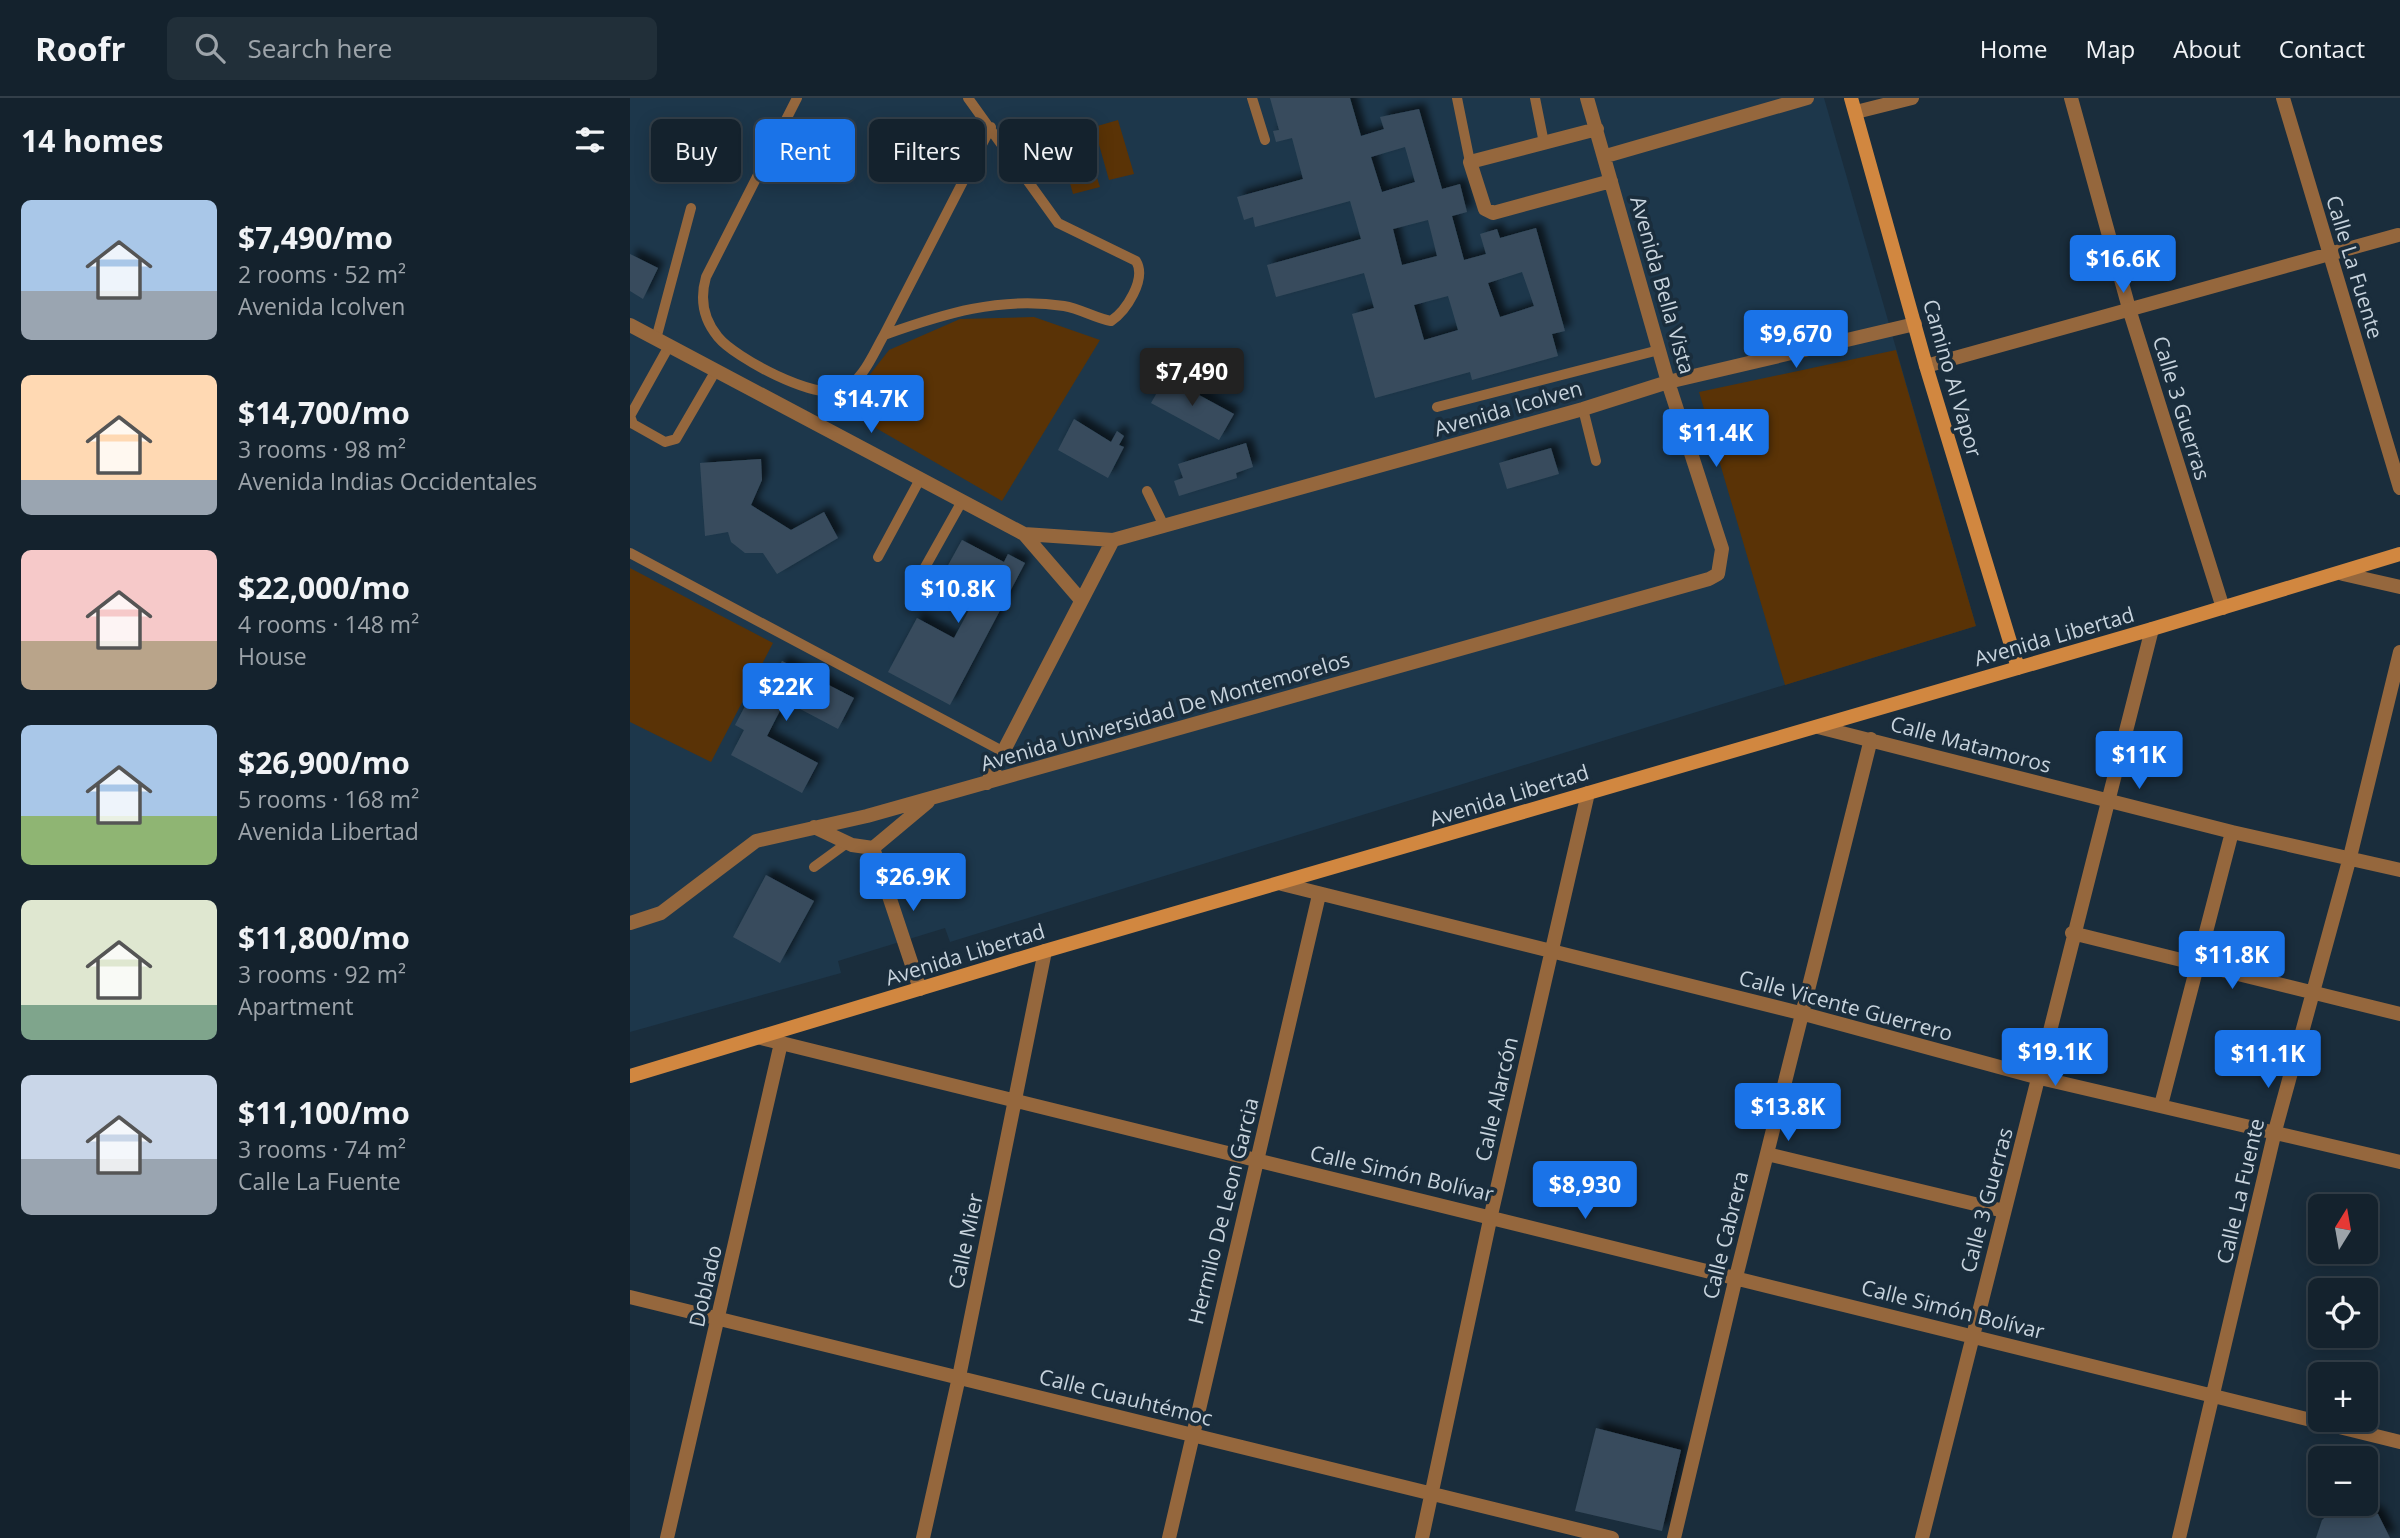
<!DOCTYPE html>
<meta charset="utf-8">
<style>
:root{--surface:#14222d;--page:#212f39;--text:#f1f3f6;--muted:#9da4aa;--line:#333f49;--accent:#1a73e8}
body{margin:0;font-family:"Open Sans",sans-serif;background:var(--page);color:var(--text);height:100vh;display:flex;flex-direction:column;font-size:26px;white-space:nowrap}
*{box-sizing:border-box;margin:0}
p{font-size:23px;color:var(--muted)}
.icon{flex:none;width:38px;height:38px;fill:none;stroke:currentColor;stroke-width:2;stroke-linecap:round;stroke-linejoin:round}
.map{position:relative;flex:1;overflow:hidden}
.side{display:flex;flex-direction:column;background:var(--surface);width:630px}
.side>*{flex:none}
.top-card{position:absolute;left:21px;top:21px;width:665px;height:63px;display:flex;gap:14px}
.needle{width:46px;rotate:11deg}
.tools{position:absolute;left:1678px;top:1096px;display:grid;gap:14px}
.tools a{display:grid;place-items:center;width:70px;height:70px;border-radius:10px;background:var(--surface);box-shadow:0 4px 18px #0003,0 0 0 2px var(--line);font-size:35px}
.price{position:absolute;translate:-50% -60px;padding:0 16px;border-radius:7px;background:var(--accent);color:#fff;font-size:23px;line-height:46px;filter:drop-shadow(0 2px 4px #0008)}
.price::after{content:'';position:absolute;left:50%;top:42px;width:21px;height:16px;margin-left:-10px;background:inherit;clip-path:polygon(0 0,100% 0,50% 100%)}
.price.active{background:#222;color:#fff}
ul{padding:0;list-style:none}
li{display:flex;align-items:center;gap:21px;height:175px;padding:0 21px}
li span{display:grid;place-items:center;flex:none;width:196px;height:140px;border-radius:10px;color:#555}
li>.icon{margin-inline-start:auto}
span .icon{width:84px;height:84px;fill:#fffc;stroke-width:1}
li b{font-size:30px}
h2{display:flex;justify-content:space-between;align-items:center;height:84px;padding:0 21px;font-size:30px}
.chip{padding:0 24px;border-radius:10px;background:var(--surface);box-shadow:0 4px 18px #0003,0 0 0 2px var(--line);font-size:24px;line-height:63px}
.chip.active{background:var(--accent);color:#fff}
header{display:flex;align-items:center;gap:42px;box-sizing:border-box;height:98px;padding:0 35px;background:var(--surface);border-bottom:2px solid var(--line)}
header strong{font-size:33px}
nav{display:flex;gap:38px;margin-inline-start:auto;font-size:24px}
.search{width:490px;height:63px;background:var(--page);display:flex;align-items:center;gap:18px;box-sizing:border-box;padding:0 24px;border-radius:10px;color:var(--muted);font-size:26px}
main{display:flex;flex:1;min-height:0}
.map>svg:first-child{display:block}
.built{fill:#1d374b}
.green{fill:#5a3306}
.building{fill:#384c5d;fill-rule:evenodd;filter:url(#shadow)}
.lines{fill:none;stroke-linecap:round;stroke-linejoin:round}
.lane{stroke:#95673d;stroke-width:10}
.street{stroke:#95673d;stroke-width:14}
.secondary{stroke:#d18740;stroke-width:14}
.labels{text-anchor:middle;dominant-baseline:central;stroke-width:7;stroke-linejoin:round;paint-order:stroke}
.street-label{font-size:21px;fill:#c7d3dd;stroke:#1a2d3c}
</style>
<header>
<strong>Roofr</strong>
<div class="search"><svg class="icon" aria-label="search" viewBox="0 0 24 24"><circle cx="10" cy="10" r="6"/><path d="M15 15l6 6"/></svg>Search here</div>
<nav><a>Home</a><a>Map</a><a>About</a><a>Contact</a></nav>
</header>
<main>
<section class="side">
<h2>14 homes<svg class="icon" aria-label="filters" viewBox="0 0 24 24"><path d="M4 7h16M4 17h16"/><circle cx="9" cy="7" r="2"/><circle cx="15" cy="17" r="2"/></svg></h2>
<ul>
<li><span style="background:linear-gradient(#a9c7e8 65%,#9aa5b1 0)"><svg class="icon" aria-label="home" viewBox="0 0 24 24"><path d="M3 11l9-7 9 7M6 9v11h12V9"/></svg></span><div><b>$7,490/mo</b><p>2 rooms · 52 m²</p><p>Avenida Icolven</p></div></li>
<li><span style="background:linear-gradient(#ffd9b3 75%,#9aa5b1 0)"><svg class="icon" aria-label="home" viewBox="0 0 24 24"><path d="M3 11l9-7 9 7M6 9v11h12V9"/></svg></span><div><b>$14,700/mo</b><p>3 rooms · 98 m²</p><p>Avenida Indias Occidentales</p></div></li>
<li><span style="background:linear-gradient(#f6c9c9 65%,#b9a48a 0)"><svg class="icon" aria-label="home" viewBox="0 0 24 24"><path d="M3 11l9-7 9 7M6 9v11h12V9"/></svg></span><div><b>$22,000/mo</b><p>4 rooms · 148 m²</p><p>House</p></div></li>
<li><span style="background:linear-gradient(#a9c7e8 65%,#8fb573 0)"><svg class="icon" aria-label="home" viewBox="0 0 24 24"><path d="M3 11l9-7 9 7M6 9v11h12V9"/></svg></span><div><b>$26,900/mo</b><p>5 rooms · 168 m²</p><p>Avenida Libertad</p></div></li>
<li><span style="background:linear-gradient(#dfe7d0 75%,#7fa58c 0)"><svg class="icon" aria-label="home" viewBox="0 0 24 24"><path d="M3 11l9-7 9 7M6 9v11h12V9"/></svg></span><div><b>$11,800/mo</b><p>3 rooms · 92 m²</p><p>Apartment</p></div></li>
<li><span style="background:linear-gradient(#c9d6e8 60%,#9aa5b1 0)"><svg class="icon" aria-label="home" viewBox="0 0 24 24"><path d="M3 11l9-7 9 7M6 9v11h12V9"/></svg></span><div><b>$11,100/mo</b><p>3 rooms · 74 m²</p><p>Calle La Fuente</p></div></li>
</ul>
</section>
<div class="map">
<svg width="1770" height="1440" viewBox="0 0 1770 1440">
<defs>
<filter id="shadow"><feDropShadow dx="6" dy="-6" stdDeviation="3.5" flood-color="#0009"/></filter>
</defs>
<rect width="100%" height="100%" fill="#1a2d3c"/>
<path class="built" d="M0 0H1194L1346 528 320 844 315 830 208 863 211 875 0 934Z"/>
<path class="green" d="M488 22 504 76 479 82 464 29Z
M451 31 470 89 443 96 427 39Z
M404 219 470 242 372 403 213 311 259 252 330 221Z
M1266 252 1346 528 1155 587 1069 294Z
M0 470 143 545 81 664 0 624Z"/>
<path class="building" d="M640 0H720L731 38 754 31 750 19 789 11 812 91 830 86 837 114 822 118 834 162 856 156 850 136 867 131 870 140 906 130 935 233 922 236 928 258 842 282 840 274 745 300 722 216 744 210 734 175 646 199 637 167 731 141 720 103 625 129 623 119 614 122 607 99 673 81 662 40 646 44 643 33 649 32ZM775 49 785 84 752 94 741 59ZM798 122 807 158 772 167 763 131ZM892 174 904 208 870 219 858 185ZM818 198 828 232 794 242 784 207Z
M0 156 28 170 13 201 0 193Z
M536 279 604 316 589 342 521 305Z
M444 321 481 344 487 333 494 338 489 347 494 349 478 380 428 352Z
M616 345 623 369 606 375 607 380 549 398 544 383 553 380 548 366Z
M921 350 929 376 877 391 869 365Z
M131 361 132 382 121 407 161 432 194 414 208 440 147 476 133 455H115L101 444 98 434 75 438 70 365Z
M332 442 374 464 378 456 395 465 320 607 258 574 287 520 324 540 346 499 311 480Z
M152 563 224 600 208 631 155 603 137 638 188 665 172 695 101 657 114 632 105 627 132 576 142 582Z
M136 777 184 803 150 865 103 839Z
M966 1330 1051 1352 1032 1433 945 1413Z
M1726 1407 1748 1416 1760 1440H1686L1692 1422 1702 1413Z"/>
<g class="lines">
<path class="lane" d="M167 0 76 179C70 200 73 221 88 239 105 260 186 303 212 292 233 283 243 256 254 237 313 216 370 198 434 208 451 211 465 220 481 223 496 213 517 181 506 163L428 125 338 0
M622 0 635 42
M827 0 840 64
M905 0 914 45
M254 237 361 29
M26 241 61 110
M39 248 0 318 3 326 35 344 46 341 85 274
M807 309 1029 252
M953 311 966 363
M517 393 534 428
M0 455 374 654
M248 459 289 383
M294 471 331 405
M184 769 217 745"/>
<path class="street" d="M1441 0 1500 214 1593 510
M1653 0 1770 390
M1226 14 1282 0
M967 31 840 64 855 111 863 115 981 83
M976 58 1177 0
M0 227 394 436 483 442 953 311 1038 284 1285 226
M1296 268 1768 137
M394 436 450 501
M1713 476 1770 489
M1188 629 1602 734 1770 772
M357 685 483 442
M184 729 222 747 243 750 298 704
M243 750 290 891
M652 786 1174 916 1410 980 1770 1064
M0 825 31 815 126 743 237 718 1079 481 1088 476 1092 451 1038 284 957 0
M1442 835 1770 916
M131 940 1770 1344
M1531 1007 1602 734
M1137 1056 1374 1113
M0 1199 982 1440
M37 1440 151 945
M293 1440 329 1279 415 853
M539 1440 689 797
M792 1440 861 1117 958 695
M1044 1440 1106 1179 1241 641
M1292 1440C1367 1137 1445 834 1522 531
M1549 1440 1645 1033 1720 759 1770 554"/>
<path class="secondary" d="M1221 0 1296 268 1388 570
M0 978 415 853 1522 531 1770 456"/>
</g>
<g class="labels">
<g class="street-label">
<text transform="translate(1725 169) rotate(73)">Calle La Fuente</text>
<text transform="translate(1033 187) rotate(74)">Avenida Bella Vista</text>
<text transform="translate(1323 280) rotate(74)">Camino Al Vapor</text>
<text transform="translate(878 310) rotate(-16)">Avenida Icolven</text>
<text transform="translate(1552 310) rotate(73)">Calle 3 Guerras</text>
<text transform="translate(1424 538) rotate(-16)">Avenida Libertad</text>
<text transform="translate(535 613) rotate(-16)">Avenida Universidad De Montemorelos</text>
<text transform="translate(1341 646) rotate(15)">Calle Matamoros</text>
<text transform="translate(879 697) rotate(-17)">Avenida Libertad</text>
<text transform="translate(335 856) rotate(-17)">Avenida Libertad</text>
<text transform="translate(1216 907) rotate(15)">Calle Vicente Guerrero</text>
<text transform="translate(866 1001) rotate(-77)">Calle Alarcón</text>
<text transform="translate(772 1075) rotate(13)">Calle Simón Bolívar</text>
<text transform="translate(1610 1093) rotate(-77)">Calle La Fuente</text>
<text transform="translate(1356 1102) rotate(-75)">Calle 3 Guerras</text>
<text transform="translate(593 1113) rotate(-76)">Hermilo De Leon Garcia</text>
<text transform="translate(1095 1137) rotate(-76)">Calle Cabrera</text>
<text transform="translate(335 1143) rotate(-78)">Calle Mier</text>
<text transform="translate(75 1188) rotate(-77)">Doblado</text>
<text transform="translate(1323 1211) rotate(14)">Calle Simón Bolívar</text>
<text transform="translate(496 1299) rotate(14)">Calle Cuauhtémoc</text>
</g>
</g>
</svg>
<div class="tools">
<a><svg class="needle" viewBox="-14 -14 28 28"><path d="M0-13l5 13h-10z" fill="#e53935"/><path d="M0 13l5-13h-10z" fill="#9da4aa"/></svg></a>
<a><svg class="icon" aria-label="locate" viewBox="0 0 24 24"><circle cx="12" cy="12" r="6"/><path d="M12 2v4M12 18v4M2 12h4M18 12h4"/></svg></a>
<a>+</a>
<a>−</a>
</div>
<b class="price" style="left:1493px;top:197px">$16.6K</b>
<b class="price" style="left:1166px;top:272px">$9,670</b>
<b class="price active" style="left:562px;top:310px">$7,490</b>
<b class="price" style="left:241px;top:337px">$14.7K</b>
<b class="price" style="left:1086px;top:371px">$11.4K</b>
<b class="price" style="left:328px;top:527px">$10.8K</b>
<b class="price" style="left:156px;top:625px">$22K</b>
<b class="price" style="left:1509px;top:693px">$11K</b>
<b class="price" style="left:283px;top:815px">$26.9K</b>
<b class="price" style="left:1602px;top:893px">$11.8K</b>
<b class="price" style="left:1425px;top:990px">$19.1K</b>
<b class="price" style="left:1638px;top:992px">$11.1K</b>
<b class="price" style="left:1158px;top:1045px">$13.8K</b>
<b class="price" style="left:955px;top:1123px">$8,930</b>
<div class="top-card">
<a class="chip">Buy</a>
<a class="chip active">Rent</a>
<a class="chip">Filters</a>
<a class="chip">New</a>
</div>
</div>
</main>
